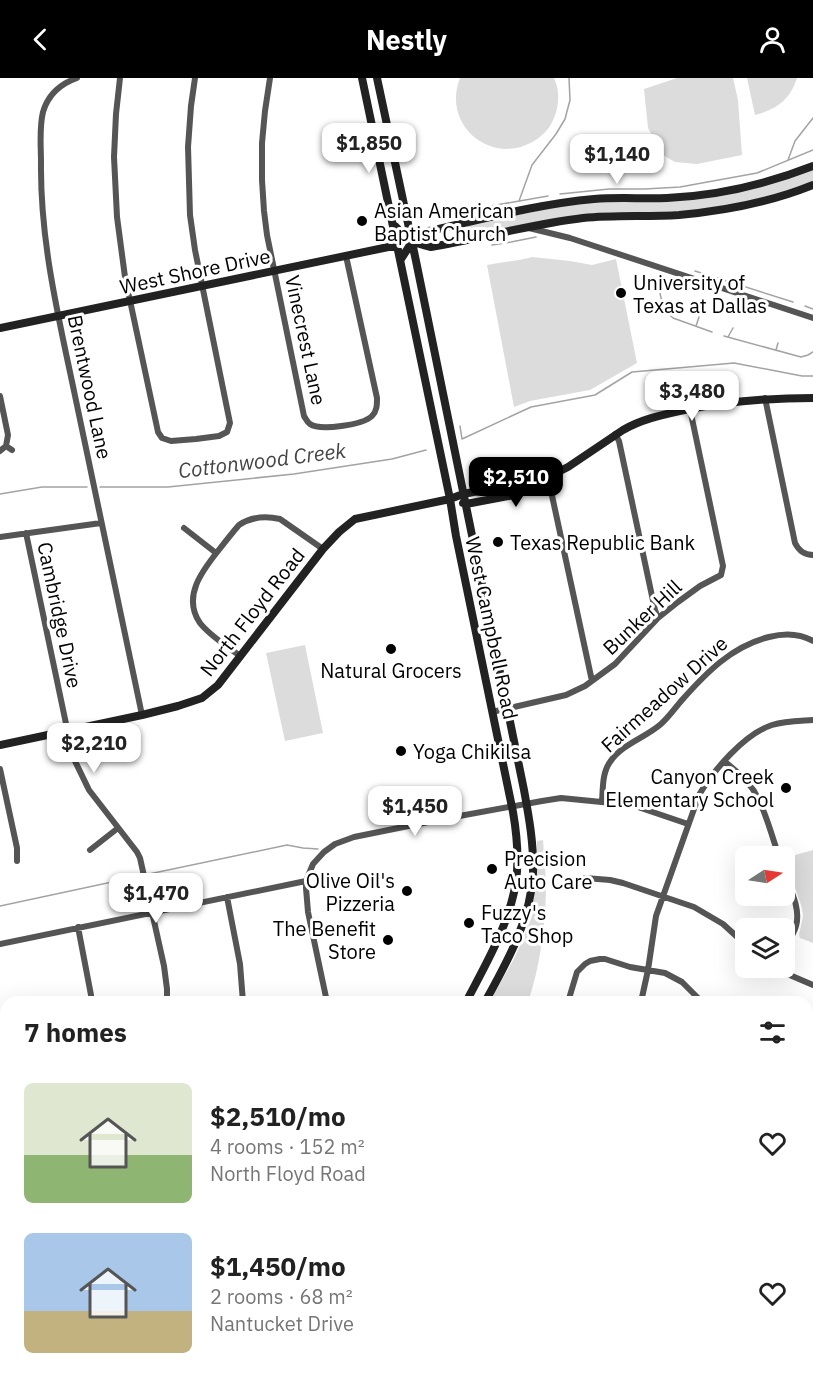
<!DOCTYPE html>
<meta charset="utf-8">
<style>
:root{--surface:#fff;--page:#f2f2f2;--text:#222;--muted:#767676;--accent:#000}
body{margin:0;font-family:"IBM Plex Sans",sans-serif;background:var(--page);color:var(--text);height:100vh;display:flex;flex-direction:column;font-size:22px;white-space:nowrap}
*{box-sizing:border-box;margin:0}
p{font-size:20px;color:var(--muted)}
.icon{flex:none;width:33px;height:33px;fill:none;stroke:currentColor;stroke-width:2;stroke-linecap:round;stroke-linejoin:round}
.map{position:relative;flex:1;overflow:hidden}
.sheet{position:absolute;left:0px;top:918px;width:813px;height:386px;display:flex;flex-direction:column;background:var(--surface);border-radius:18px 18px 0 0;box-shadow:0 6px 24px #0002}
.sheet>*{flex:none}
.needle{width:39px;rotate:78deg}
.controls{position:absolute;left:735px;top:768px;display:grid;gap:12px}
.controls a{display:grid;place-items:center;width:60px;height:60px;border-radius:9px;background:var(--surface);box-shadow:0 6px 24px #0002;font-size:30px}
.price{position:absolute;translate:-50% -51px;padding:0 14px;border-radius:12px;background:#fff;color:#222;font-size:20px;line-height:39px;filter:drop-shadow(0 2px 3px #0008)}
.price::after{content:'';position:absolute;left:50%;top:36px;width:18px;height:14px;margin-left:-9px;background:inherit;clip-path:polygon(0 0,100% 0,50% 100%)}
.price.on{background:var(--accent);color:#fff}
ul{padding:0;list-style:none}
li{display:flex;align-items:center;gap:18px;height:150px;padding:0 24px}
li span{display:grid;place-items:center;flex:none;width:168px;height:120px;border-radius:9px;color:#555}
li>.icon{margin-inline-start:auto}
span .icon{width:72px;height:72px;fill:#fffc;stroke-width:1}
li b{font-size:26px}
h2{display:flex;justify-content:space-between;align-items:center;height:72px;padding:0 24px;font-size:26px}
header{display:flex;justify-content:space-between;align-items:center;height:78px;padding:0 24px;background:var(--accent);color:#fff;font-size:27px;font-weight:700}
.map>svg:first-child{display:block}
.green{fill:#dcdcdc}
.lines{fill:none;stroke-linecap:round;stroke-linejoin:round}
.stream{stroke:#a3a3a3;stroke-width:1.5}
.street{stroke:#555;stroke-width:6}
.secondary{stroke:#222;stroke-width:8}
.rail-casing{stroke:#000;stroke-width:4}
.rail{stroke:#fff;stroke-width:1.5;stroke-dasharray:4.5;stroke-linecap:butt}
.poi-dot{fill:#000;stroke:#fff;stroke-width:2}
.labels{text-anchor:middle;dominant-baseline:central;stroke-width:6;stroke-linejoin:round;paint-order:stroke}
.poi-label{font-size:20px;fill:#000;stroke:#fff;text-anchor:start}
.street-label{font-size:20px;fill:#000;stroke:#fff}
.water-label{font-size:21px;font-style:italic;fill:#444;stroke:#fff}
</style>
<header><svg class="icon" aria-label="back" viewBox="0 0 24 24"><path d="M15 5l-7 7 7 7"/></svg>Nestly<svg class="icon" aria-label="person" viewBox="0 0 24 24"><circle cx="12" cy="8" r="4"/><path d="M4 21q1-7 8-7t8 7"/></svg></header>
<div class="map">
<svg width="813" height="1303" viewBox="0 0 813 1303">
<rect width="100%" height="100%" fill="#fff"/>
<path class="green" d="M460 0H554C559 10 559 21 557 31 554 42 549 52 541 58 499 93 440 51 460 0Z
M677 0H733L738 22 742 77 697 86 675 84 663 77 648 50 644 11Z
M747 0H797C790 22 777 31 755 37Z
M813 91V104L755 122 704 132 609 136 469 157 467 147 562 128 606 123 671 122Z
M532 179 570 183 592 187 616 181 637 285 590 312 530 323 514 329 487 187C502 184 517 183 532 179Z
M305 567 323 655 285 663 266 575Z
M543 762C544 779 546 796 546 813 545 850 540 889 528 924H490C501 903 514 883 523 861 535 829 537 797 537 763Z
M813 772V865L800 860 799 857 803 838 802 830 785 780Z"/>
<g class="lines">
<path class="stream" d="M788 82 795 63 813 40
M560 116 609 111H645L680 109 757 95 813 72
M519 123 532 87 556 56 565 41 570 22 569 0
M485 129 548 118
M492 167 511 164 536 159
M695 193 793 224
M658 202C660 216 661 231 673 240L712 254
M805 228 813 231
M696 248 699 239
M724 258 801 279 808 277 813 274
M728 259 733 250
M776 272 778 265
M460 348 462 361 531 329 595 317 632 294 734 285 802 298H813
M100 409H168L294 396 392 381 426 372
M0 416 42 409H87
M149 796 287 767 303 770 318 771
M0 828 140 798"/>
<path class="street" d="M77 0C60 6 48 17 43 34 39 50 41 68 41 84 40 162 58 237 74 313 96 421 119 529 142 637
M120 0 116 36 114 79 117 139 125 199 158 354 162 360 171 363 196 361 219 358 227 354 230 345 195 172 190 137 188 69 191 28 195 0
M270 0 265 33 262 65V102L264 133 267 157 304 338C306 341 307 344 310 346 320 353 363 347 372 338 377 333 377 327 377 320L346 178
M529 150 570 160 813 240
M0 318 8 357 6 368
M765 320 795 465C799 473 804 477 813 477
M615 356 619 363 655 532 658 540
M0 373 6 368 12 372
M548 399 592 603
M184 450 216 475
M26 455 73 679 89 712 137 774 140 780 164 888 167 911V924
M0 459 101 445
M240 578C227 568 210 558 200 545 182 519 202 493 218 473 225 464 232 455 239 447 251 439 266 438 280 441L323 471
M492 634 566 617 585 608 615 586 658 540 678 524 700 508 721 497 723 488 690 331
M724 683C735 692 746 701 754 713 766 732 771 757 779 778
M0 691 17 770V783
M602 724C603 711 602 695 610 684 622 666 645 660 661 646 669 639 675 630 682 622 706 595 732 568 769 559 784 555 799 555 813 563
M90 772 118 750
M784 795C790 811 801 830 796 848 794 856 789 863 784 870
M585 800 610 802 623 805 694 829 723 846 746 867
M227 819 240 886 243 924
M78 849 91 917V924
M0 866 306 803
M776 890 792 898 813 907
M327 924 308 834 306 810V803L313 786 324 774 335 766 354 759 443 741 542 723 561 720 632 727 688 746
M568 924 577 894 585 886 590 883 600 881H605L630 889 665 895 682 904 702 924
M641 924 648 892 656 838 699 717C713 693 744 656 772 647 785 643 799 643 813 642
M0 971 5 968 6 964 1 943
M807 1003 813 1000
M0 1048 6 1049
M807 1115 813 1113
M0 1231 6 1259
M91 1298 93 1303
M169 1298 170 1303
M239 1298 240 1303
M307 1298 308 1303
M375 1298 376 1303
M454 1303 455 1298
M631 1303 636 1298"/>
<path class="secondary" d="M362 0 450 421 456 458 513 734C517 757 519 781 516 804 509 847 486 886 466 924
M377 0 416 183 524 712C529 739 534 767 533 795 531 842 507 884 485 924
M395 148C407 161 413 165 431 169 482 160 532 146 583 140 615 137 647 139 679 137 724 133 771 124 813 107
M401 181 412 164 429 153C483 141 538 126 594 121 618 119 643 121 667 120 716 118 767 106 813 88
M0 250 398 167
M463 425 466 426 514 417 541 407 548 399 568 389 623 352C642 341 662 337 684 332 727 323 769 320 813 320
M0 667 142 637 178 628 202 620 218 607 323 471 339 454 355 441 450 421 463 416 505 408 538 397 548 399
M807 1239 813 1244
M807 1253 813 1257
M393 1298V1303
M408 1298V1303
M0 1303 26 1298"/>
<g class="rail-casing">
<path id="rail" d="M807 1212 813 1205
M719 1303 724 1298"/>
</g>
<use href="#rail" class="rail"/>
</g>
<g class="poi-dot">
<circle cx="362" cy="143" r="6"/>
<circle cx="621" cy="215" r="6"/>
<circle cx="498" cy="464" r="6"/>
<circle cx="391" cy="571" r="6"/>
<circle cx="401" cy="673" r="6"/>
<circle cx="786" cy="710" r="6"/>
<circle cx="492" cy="791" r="6"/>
<circle cx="407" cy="813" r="6"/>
<circle cx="469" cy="845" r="6"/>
<circle cx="388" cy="862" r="6"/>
</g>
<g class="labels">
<g class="poi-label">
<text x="374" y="132">Asian American<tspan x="374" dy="23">Baptist Church</tspan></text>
<text x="633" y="204">University of<tspan x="633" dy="23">Texas at Dallas</tspan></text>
<text x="510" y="464">Texas Republic Bank</text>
<text x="391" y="592" text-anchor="middle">Natural Grocers</text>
<text x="413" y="673">Yoga Chikilsa</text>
<text x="774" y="698" text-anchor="end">Canyon Creek<tspan x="774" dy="23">Elementary School</tspan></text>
<text x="504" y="780">Precision<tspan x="504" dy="23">Auto Care</tspan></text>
<text x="395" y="802" text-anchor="end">Olive Oil's<tspan x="395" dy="23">Pizzeria</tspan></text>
<text x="481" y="834">Fuzzy's<tspan x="481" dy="23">Taco Shop</tspan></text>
<text x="376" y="850" text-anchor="end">The Benefit<tspan x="376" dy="23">Store</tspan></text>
</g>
<g class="street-label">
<text transform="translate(195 193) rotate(-12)">West Shore Drive</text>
<text transform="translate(306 262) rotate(78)">Vinecrest Lane</text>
<text transform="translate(90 309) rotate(78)">Brentwood Lane</text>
<text transform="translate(252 534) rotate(-52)">North Floyd Road</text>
<text transform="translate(60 537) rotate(78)">Cambridge Drive</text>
<text transform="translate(642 539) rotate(-43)">Bunker Hill</text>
<text transform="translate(492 550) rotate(78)">West Campbell Road</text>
<text transform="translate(664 616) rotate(-42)">Fairmeadow Drive</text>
</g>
<g class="water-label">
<text transform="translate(262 382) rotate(-7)">Cottonwood Creek</text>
</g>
</g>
</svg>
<div class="controls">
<a><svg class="needle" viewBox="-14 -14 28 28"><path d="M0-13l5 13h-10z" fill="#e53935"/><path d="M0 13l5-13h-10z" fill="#767676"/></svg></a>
<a><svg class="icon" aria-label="layers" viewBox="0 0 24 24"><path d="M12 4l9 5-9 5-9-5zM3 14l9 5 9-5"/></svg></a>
</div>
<b class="price" style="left:369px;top:96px">$1,850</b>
<b class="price" style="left:617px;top:107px">$1,140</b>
<b class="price" style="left:692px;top:344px">$3,480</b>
<b class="price on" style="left:516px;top:430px">$2,510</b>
<b class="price" style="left:94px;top:696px">$2,210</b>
<b class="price" style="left:415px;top:759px">$1,450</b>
<b class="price" style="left:156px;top:846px">$1,470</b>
<section class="sheet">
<h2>7 homes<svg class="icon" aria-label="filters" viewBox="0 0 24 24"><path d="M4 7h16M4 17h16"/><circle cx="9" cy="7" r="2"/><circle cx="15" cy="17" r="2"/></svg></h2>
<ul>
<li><span style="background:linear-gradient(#dfe7d0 60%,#8fb573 0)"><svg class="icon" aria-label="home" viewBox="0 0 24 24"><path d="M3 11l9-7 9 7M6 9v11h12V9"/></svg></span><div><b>$2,510/mo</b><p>4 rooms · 152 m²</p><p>North Floyd Road</p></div><svg class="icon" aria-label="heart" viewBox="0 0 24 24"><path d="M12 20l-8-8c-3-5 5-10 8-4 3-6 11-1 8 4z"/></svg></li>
<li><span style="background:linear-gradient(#a9c7e8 65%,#c2b280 0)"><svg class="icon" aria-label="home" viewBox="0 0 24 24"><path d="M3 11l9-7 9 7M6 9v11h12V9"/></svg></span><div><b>$1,450/mo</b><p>2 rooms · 68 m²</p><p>Nantucket Drive</p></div><svg class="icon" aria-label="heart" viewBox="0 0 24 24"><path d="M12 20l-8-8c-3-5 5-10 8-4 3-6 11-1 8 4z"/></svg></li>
</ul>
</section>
</div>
